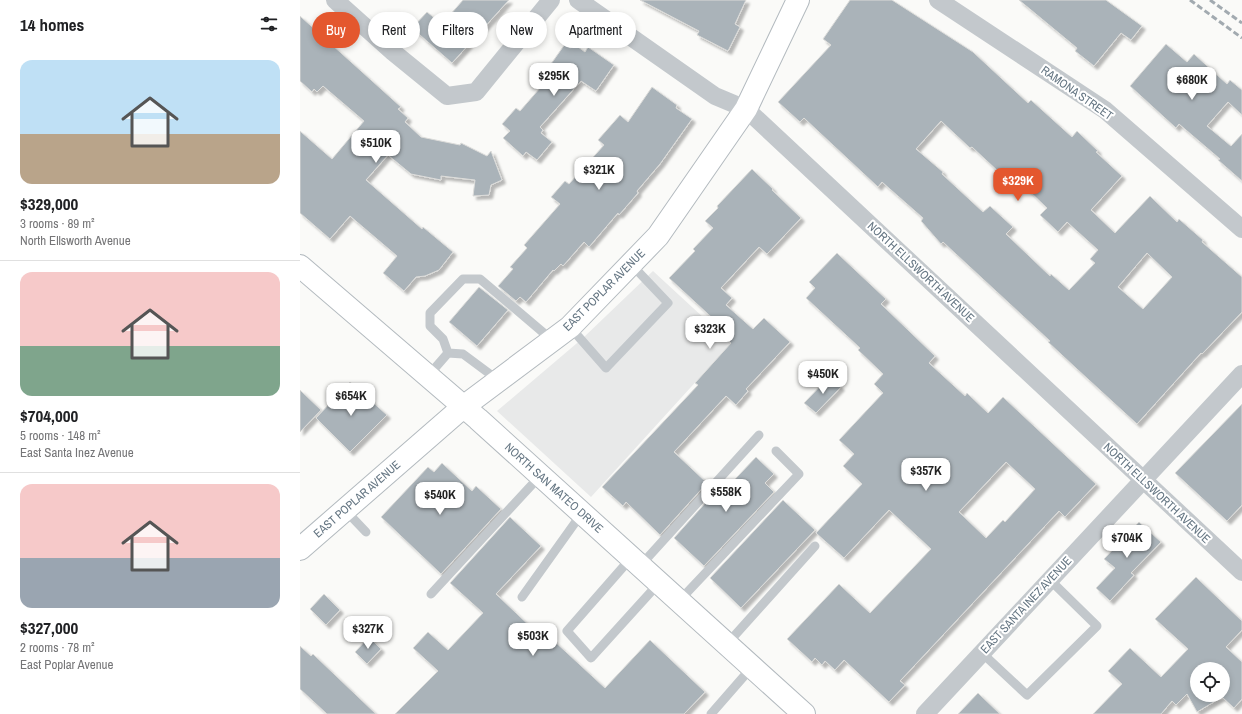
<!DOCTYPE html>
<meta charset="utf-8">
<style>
:root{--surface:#fff;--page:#f6f6f6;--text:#202124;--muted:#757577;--line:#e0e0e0;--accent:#e4572e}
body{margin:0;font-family:"Archivo Narrow",sans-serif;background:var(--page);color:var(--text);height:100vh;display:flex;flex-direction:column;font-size:15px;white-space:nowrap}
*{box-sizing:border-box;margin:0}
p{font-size:13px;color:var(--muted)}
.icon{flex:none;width:22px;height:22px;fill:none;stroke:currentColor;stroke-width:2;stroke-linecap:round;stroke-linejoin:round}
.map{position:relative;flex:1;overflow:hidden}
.drawer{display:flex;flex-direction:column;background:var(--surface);width:300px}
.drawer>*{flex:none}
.banner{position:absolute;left:12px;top:12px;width:380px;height:36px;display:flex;gap:8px}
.controls{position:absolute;left:890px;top:662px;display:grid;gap:8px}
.controls a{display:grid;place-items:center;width:40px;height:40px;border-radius:50%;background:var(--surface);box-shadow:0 2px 6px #0003;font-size:20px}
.price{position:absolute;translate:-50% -34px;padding:0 9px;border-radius:8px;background:#fff;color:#222;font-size:13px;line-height:26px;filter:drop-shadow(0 1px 2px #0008)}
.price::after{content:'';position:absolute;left:50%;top:24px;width:12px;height:9px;margin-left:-6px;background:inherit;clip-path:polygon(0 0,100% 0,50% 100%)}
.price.on{background:var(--accent);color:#fff}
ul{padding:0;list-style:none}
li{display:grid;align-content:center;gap:8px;height:212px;padding:0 20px}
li+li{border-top:1px solid var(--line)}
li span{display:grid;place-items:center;height:124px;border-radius:12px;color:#555}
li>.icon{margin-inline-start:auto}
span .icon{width:72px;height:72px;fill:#fffc;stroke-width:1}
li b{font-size:17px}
h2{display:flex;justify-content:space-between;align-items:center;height:48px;padding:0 20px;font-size:17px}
.tag{padding:0 14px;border-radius:18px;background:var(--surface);box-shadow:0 2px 6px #0003;font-size:14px;line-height:36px}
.tag.on{background:var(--accent);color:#fff}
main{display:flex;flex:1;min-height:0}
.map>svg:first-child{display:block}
.built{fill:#e8e9e9}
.building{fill:#aab3b9;stroke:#dcdcda;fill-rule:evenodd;filter:url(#shadow)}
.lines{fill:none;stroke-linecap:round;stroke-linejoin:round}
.secondary-casing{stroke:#b3babf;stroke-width:24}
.service{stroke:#c3c8cc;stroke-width:9}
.minor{stroke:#c3c8cc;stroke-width:18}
.secondary{stroke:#fff;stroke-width:22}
.rail{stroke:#a2aab0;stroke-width:3;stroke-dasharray:6 3;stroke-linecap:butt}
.labels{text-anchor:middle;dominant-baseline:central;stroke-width:4;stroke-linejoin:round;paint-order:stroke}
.street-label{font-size:12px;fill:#657683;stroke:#fff}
</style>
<main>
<section class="drawer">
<h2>14 homes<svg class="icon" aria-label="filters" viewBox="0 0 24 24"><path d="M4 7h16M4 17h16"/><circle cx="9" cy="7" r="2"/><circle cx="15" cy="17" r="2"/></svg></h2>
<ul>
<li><span style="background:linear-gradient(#bfe0f5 60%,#b9a48a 0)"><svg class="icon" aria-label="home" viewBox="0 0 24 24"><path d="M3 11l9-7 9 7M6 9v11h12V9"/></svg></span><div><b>$329,000</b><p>3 rooms · 89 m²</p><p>North Ellsworth Avenue</p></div></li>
<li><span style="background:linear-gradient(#f6c9c9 60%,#7fa58c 0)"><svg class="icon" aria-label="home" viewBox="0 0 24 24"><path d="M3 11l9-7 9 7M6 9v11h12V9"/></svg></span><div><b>$704,000</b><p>5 rooms · 148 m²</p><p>East Santa Inez Avenue</p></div></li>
<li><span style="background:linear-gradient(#f6c9c9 60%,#9aa5b1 0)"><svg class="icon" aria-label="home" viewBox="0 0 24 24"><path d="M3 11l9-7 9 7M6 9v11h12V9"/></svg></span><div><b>$327,000</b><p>2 rooms · 78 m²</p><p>East Poplar Avenue</p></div></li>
</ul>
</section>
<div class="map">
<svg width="942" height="714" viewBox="0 0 942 714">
<defs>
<filter id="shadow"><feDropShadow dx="3.5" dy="3.5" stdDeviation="1" flood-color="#0004"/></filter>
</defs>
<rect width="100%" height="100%" fill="#fafaf8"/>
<path class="built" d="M353 271 431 343 291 497 197 411 283 338Z"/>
<path class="building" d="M163 0H209L152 63 112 28 127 12 142 24Z
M340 0H446L435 24 440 27 428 51 397 35 399 31Z
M550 0H592L673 52 728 103 731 100 772 137 777 131 798 151 796 152 822 176 791 210 815 233 850 196 877 222 879 219 903 240 902 242 942 277V312L902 354 901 353 837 424 777 369 748 342 750 341 643 242 641 244 621 221 623 218 582 182 578 187 504 118 500 122 478 102 531 45 523 39ZM641 121 670 148 672 147 700 173 705 168 747 208 740 215 758 232 767 222 798 250 790 259 795 263 769 290 751 274 750 276 706 234 713 227 690 206 683 212 642 174 643 172 616 149ZM847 253 872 277 843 309 818 287Z
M719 0H806L842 26 831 40 821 33 794 66 775 51 777 48Z
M0 16 101 107 98 109 108 118 105 122 121 137 160 145 161 143 187 156 191 151 202 180 191 185 189 195 173 196 175 180 141 176V180L111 174 88 155 66 180 122 229 123 227 153 252 139 270 125 276 116 277 104 291 83 273 97 256 50 216 30 239 0 213V131L32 159 64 121 23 86 17 92 14 89 12 92 0 81Z
M265 44 271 48 274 44 285 52 288 47 314 65 296 91 281 81 240 127 243 130 241 133 252 142 237 160 226 152 223 156 203 138 210 131 202 124 216 108 220 111 240 88 233 82 244 69 246 71Z
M866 44 887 62 894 54 927 84 930 80 942 90V115L928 102 907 126 931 146 942 134V181L918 160 920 159 879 124 876 128 830 86Z
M352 87 377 105 376 108 392 119 360 164 337 191 338 193 319 215 318 213 289 247 284 242 263 266 261 264 254 271 253 270 226 302 220 297 216 301 198 286 213 269 210 267 227 248 224 245 260 204 251 197 265 181 269 184 304 145 298 140 320 115 328 122Z
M452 169 473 189 472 190 501 218 467 254 459 247 421 288 432 298 426 305 453 329 464 318 490 342 446 389 448 391 436 405 426 396 374 452 407 483 360 535 326 502 323 506 302 487 398 385 395 383 431 343 417 330 421 326 369 278 395 251 393 249 413 228 405 221 418 208 417 206Z
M537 253 586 299 581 304 635 356 629 363 665 396 667 393 688 413 703 397 796 484 765 517 759 511 600 681 605 685 589 702 544 660 535 670 525 661 522 665 515 658 512 662 487 639 539 584 570 613 631 549 589 510 544 558 516 533 562 484 543 466 554 454 539 440 583 393 574 384 583 374 558 350 560 348 506 298 515 288 509 282ZM706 462 735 489 705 522 703 520 686 538 659 512Z
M179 287 208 310 177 346 149 322Z
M530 376 541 387 516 413 504 403Z
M50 382 87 415 50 452 16 418Z
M0 390 21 410 0 432Z
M942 404V505L927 521 875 473Z
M456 457 474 474 465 483 474 492 404 566 374 538 416 491 420 495Z
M142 463 172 491 176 486 201 509 141 574 81 517 128 467 134 472Z
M483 500 515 530 441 608 410 578Z
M210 517 241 546 196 594 235 631 239 627 305 688 350 640 405 692 384 714H95L138 671 113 648 128 632 148 650 183 613 150 583Z
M839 522 861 542 831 573 834 575 810 601 796 588 815 568 804 559Z
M896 577 942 621V630L926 647 942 662V699L934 708 922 697 897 712 887 694 876 705 872 701 861 714H793L822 684 808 671 830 648 861 677 888 649 855 619ZM897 669H923V695H897Z
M24 594 40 610 26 625 10 609Z
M69 637 81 649 67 664 55 652Z
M0 646 11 656 13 654 76 714H27L0 689Z
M678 693 700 714H658Z"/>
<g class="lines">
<g class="secondary-casing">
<path id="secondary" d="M0 266 178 419 504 714
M0 549 163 407 270 327 358 236 446 109 498 0"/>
</g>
<path class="service" d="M270 327 306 368 368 303 331 264
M148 353 163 354 198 380
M128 376 148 353 143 339 130 326V313L163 279H180L252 340
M45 510 66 532
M331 558 267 631 291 658 359 583
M340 566 459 435
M131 594 240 476
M222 597 282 513
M379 601 499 474 476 451
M427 644 515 546
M682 653 727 695 797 626 750 580
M411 714 452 667"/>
<path class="minor" d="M35 0 93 52 147 96 176 92 251 0
M278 0 415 96 446 109 942 572
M638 0 805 110 942 229
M625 714 942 374"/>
<use href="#secondary" class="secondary"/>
<path class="rail" d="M890 0 942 38
M910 0 942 23"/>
</g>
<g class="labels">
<g class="street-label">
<text transform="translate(777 93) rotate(35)">RAMONA STREET</text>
<text transform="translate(621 272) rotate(43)">NORTH ELLSWORTH AVENUE</text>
<text transform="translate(304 290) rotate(-45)">EAST POPLAR AVENUE</text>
<text transform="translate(254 488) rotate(42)">NORTH SAN MATEO DRIVE</text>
<text transform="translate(857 493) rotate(43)">NORTH ELLSWORTH AVENUE</text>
<text transform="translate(57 499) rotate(-41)">EAST POPLAR AVENUE</text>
<text transform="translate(726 605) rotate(-47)">EAST SANTA INEZ AVENUE</text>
</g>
</g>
</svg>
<div class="controls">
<a><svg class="icon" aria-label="locate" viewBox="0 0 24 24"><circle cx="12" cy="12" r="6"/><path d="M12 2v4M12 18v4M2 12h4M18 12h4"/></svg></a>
</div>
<b class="price" style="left:254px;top:97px">$295K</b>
<b class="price" style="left:892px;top:101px">$680K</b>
<b class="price" style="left:76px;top:164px">$510K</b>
<b class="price" style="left:299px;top:191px">$321K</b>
<b class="price on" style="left:718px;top:202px">$329K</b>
<b class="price" style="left:410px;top:350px">$323K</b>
<b class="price" style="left:523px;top:395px">$450K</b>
<b class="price" style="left:51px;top:417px">$654K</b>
<b class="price" style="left:626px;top:492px">$357K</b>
<b class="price" style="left:426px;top:513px">$558K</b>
<b class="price" style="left:140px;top:516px">$540K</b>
<b class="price" style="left:827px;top:559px">$704K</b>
<b class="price" style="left:68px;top:650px">$327K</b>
<b class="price" style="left:233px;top:657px">$503K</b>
<div class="banner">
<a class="tag on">Buy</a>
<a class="tag">Rent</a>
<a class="tag">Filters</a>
<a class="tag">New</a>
<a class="tag">Apartment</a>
</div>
</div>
</main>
